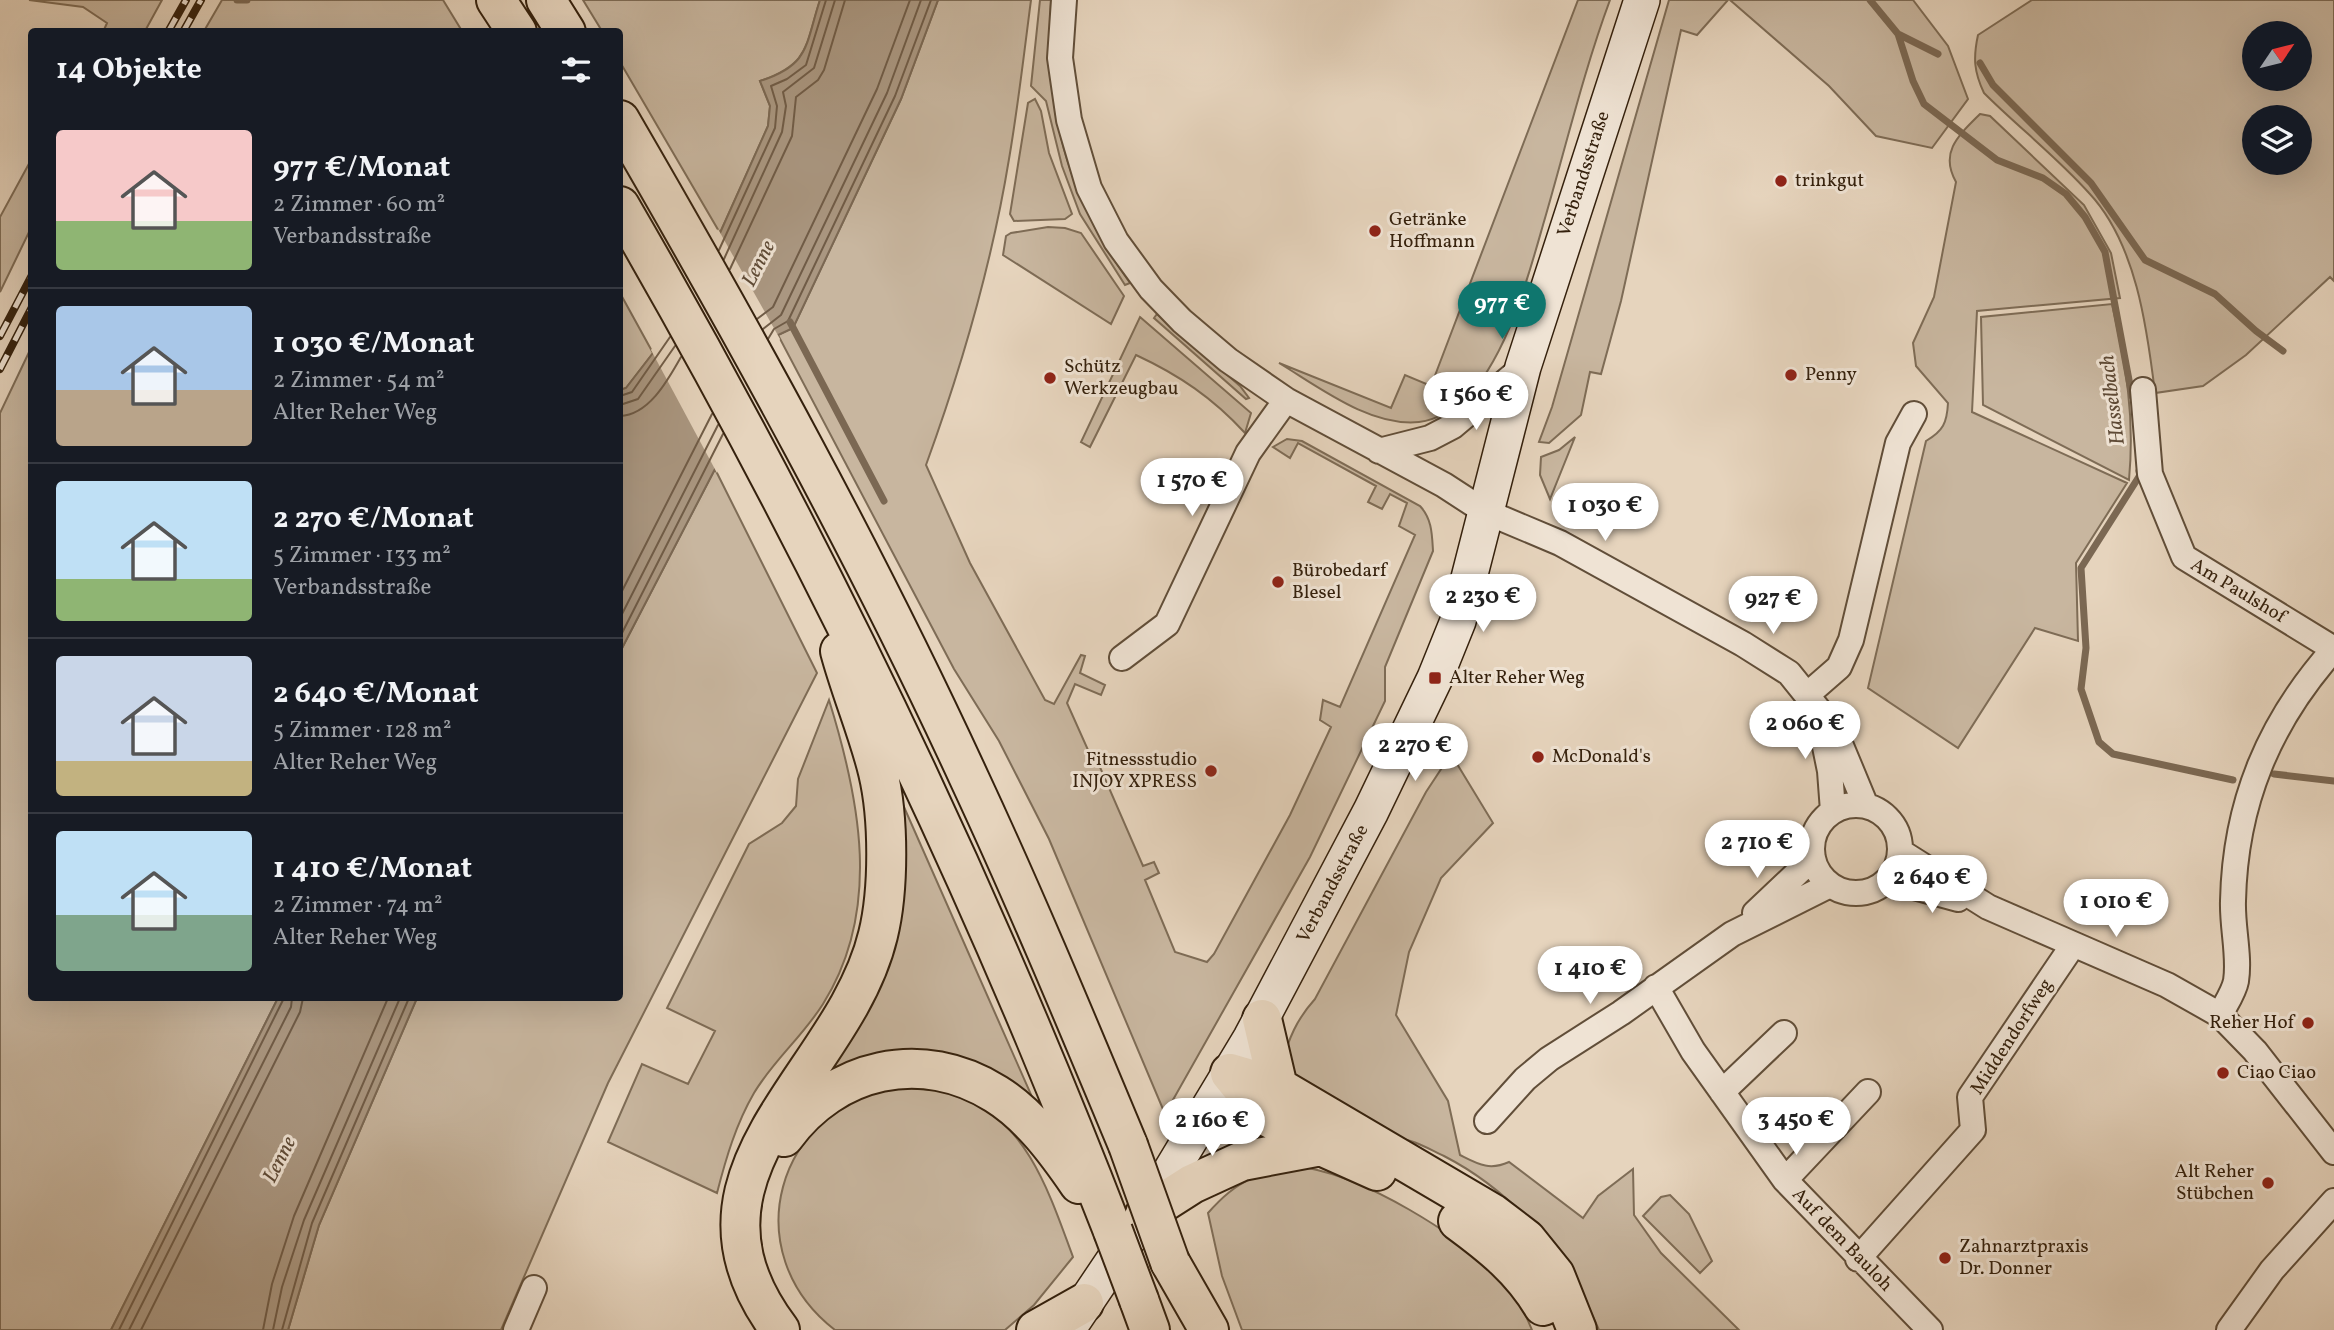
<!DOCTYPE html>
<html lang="de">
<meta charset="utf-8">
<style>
:root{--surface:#171b24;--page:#242831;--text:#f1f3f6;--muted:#9ea1a6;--line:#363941;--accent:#0f766e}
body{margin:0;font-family:Vollkorn,serif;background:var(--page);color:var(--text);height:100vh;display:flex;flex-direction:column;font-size:26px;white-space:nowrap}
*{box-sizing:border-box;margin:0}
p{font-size:23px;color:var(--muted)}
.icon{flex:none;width:38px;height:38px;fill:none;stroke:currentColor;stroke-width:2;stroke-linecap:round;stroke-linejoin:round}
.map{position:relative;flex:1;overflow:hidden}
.sheet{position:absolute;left:28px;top:28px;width:595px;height:973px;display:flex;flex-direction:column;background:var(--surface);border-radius:7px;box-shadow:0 7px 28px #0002}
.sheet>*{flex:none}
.needle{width:46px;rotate:55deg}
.fabs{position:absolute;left:2242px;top:21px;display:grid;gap:14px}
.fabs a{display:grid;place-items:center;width:70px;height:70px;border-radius:50%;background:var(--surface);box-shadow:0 7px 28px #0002;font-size:35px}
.price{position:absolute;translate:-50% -60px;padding:0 16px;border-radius:24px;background:#fff;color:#222;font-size:23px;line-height:46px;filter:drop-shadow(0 2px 4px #0008)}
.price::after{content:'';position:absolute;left:50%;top:42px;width:21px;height:16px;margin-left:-10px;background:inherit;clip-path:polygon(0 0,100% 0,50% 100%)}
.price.active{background:var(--accent);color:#fff}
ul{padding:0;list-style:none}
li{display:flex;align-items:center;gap:21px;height:175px;padding:0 28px}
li+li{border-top:2px solid var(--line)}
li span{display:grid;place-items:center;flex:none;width:196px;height:140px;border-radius:7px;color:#555}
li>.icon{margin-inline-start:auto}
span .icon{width:84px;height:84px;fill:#fffc;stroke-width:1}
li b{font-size:30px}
h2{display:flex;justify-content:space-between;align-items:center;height:84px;padding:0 28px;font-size:30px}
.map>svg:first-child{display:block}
.green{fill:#c8b69f;stroke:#7e6c56;stroke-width:2;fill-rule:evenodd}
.water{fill:#aa9781;stroke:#7b6853;stroke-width:2}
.pier{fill:#e6d4bd}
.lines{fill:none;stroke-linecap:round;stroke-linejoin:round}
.shore{stroke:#705c47;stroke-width:2}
.stream{stroke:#7b6853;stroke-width:7}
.minor-casing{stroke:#614e39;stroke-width:28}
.secondary-casing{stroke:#35210d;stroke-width:38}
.motorway-casing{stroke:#35210d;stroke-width:42}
.minor{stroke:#efe3d4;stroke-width:24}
.secondary{stroke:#efe3d4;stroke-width:35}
.motorway{stroke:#e6d4bd;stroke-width:38}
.rail-casing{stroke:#35210d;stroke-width:8}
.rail{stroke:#efe3d4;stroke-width:5;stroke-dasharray:16;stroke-linecap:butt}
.motorway-bridge-casing{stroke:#35210d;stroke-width:42;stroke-linecap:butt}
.motorway-bridge{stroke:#e6d4bd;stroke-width:38}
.poi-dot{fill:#8f2418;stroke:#efe3d4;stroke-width:2.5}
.labels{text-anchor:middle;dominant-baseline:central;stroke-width:6;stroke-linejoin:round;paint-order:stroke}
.street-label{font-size:19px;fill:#35210d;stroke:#efe3d4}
.poi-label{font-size:19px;fill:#35210d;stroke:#efe3d4;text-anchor:start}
.water-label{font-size:21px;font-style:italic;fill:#5e4a36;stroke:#efe3d4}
</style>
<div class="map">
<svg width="2334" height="1330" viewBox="0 0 2334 1330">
<rect width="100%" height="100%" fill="#e6d4bd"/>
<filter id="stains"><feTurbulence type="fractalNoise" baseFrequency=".00286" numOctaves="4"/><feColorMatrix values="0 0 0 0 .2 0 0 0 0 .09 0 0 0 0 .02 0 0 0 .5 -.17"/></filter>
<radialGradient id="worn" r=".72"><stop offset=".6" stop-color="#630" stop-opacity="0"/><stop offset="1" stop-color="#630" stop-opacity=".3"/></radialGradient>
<path class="green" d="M29 0H162L145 31 103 32 107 23 83 7Z
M222 0H443L462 31H204Z
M583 0H820C805 46 810 64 760 81L770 106 768 126 720 233 620 62V32L602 31Z
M938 0H1031C1024 53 1018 107 1009 159 992 263 962 366 926 465L970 563 1045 700 1054 704 1081 655 1085 656 1080 673 1105 685 1101 695 1075 684 1067 703 1092 759 1106 753 1110 759 1099 765 1143 866 1154 862 1159 873 1145 880 1175 952 1207 962 1214 954 1290 815 1331 727 1320 720 1323 700 1340 707 1415 535 1399 526 1407 503 1390 494 1382 509 1368 502 1376 486 1298 443 1290 458 1273 447 1287 439 1302 441 1420 506C1432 519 1432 534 1433 551L1385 667V701L1310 857 1165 1114 1049 839 999 741 954 669 778 335 793 328 901 99Z
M1040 0H1051C1045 110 1065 192 1130 283L1125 285 1080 214 1062 166 1046 101 1031 86Z
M1578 0H1610C1583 73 1565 150 1543 225 1527 281 1509 349 1470 395 1459 408 1436 420 1419 422 1370 427 1319 387 1279 363L1391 408 1405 375 1431 386Z
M1669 0H1728L1697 35 1681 30 1621 301 1601 374 1590 372 1581 415 1549 443 1539 442 1552 407Z
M1730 0H1913L1948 46 1968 99 1932 148 1876 136 1829 86Z
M2032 0H2334V281L2330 277 2246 355 2203 386 2155 393C2147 327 2136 243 2089 193 2057 157 2018 127 1984 93 1974 72 1973 58 1978 35ZM2254 33H2300V79H2254ZM2254 117H2300V163H2254Z
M1035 99 1041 111 1049 153 1072 214 1065 219 1014 221 1010 214 1028 103Z
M1980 114 1990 116 2084 205 2111 253 2120 298 1977 311 1972 412 2127 483 2076 563 2078 641 2035 628 1958 748 1868 688 1926 441C1943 431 1947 423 1948 403L1916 366 1913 343 1934 297 1956 182C1939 152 1959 135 1980 114Z
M31 160V228L0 292V217Z
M1048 227 1065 228 1081 233 1124 296 1111 324 1003 255 1006 236 1011 233Z
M620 293 653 353 626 388 620 390Z
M2112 304C2126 367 2135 415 2129 480L1983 405 1981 317Z
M1157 314 1240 386 1249 398 1246 399 1154 318Z
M1140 317 1251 413 1245 433C1213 398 1179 375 1136 355L1090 447 1081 442Z
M31 348 32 998H278L111 1330H0V413Z
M1575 437 1550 499 1540 475 1541 457 1559 450Z
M715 469 817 673 608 1083 501 1330H288L319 1225 417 998H620V652Z
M829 700C860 800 882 910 823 1004 803 1036 773 1061 754 1093 736 1124 726 1158 717 1193L608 1142 642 1064 688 1084 715 1031 667 1008 749 844 782 823 796 806 798 779Z
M1451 754 1493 823 1441 878 1409 952 1396 1015 1448 1101 1460 1155C1478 1164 1489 1171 1509 1162L1583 1218 1598 1196 1633 1169 1634 1215 1661 1253 1739 1330H1599C1568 1257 1516 1193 1444 1156 1427 1148 1413 1139 1394 1138L1303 1089 1282 1065C1288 1039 1297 1019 1315 999L1426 792Z
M885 764 1044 1124 966 1067 812 1094 853 1024Z
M899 1088C921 1089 944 1089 963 1097 1028 1122 1051 1198 1073 1257L1034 1305 1005 1330H835C735 1253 775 1106 899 1088Z
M1308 1168C1367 1179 1455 1232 1498 1275 1514 1291 1524 1310 1532 1330H1242L1222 1276 1208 1213C1242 1174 1259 1175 1308 1168Z
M1670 1195 1689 1214 1712 1261 1700 1273 1643 1216 1661 1197Z"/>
<path class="water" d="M820 0H938L901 99 793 328 778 335 715 469 620 652V390L626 388 653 353 720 233 768 126 770 106 760 81C810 65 805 46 820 0Z
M278 998H417L319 1225 288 1330H111Z"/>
<path class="pier" d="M718 229 780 339 717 473 651 350Z"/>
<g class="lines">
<path class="shore" d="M719 250 775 128 777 106 771 86 787 79 806 65 826 0
M724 259 782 132 786 106 783 92 814 68 835 0
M730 269 792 136 796 97 818 80 824 70 845 0
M757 319 773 307 877 89 910 0
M763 329 781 315 887 93 921 0
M768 339 774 329 788 321 895 96 931 0
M620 396 632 392 670 337
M620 405 638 399 675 346
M620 416C649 415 668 380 681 357
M620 595 712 414
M620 618 718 425
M620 637 723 434
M119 1330 284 998
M129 1330 291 1007 292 998
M141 1330 300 1012 303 998
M263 1330 272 1284 294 1216 388 998
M273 1330 282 1287 304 1220 400 998
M282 1330 312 1223 409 998"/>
<path class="stream" d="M237 0H247
M1870 0 1898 34 1913 81 1924 104 1997 160 2043 178 2066 194 2085 217 2105 252 2132 396
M1898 34 1938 54
M1980 63 1993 85 2091 183 2145 260 2215 294 2256 331 2283 351
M790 322 884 501
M2139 471 2140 475 2081 568 2086 648 2081 689 2099 742 2113 754 2233 780
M2274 774 2334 781"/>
<g class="minor-casing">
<path id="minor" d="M1064 0 1060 58 1069 120 1089 188 1116 241 1151 289 1182 321 1228 360 1286 400 1444 485 1484 511 1560 543 1743 644 1789 673 1834 729 1866 806
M2143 390 2150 474 2184 557 2334 649
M1379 451 1430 438 1453 426 1523 367
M1122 658 1167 624 1248 453 1286 400
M1808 694 1839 667 1851 640 1898 443 1914 414
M1820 722 1830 771 1833 811
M1812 849a44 44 0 1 1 88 0a44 44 0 1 1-88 0Z
M1901 852 1988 907 2167 985 2220 1015 2255 1051 2334 1152
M1888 880 1958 899
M1755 913 1813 858
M1656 987 1693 1051 1785 1180 1930 1330
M2220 1015C2225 1005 2234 992 2236 981 2240 956 2232 927 2233 901 2235 803 2269 722 2334 649
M1722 1092 1784 1033
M1487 1121 1525 1079 1549 1059 1621 1013 1732 934 1830 885
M1785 1180 1868 1092
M1858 1259 1973 1130 1970 1097 2073 945
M516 1330 534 1288
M2229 1330 2272 1270 2334 1201"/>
</g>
<g class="secondary-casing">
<path id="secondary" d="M1069 1327 1145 1214 1251 1038 1371 811 1435 678 1458 621 1523 367 1642 0"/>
</g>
<g class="motorway-casing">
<path id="motorway" d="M496 0 517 32
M546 0 566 32
M620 120C745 335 866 554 970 780 1026 900 1077 1023 1128 1145
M620 206C811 535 976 876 1113 1231
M1262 1019 1278 1087
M1230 1073 1278 1087 1492 1213 1526 1239 1555 1275 1577 1330
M1230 1073 1264 1115 1321 1146 1377 1171
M784 1137C834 1068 922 1047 996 1094 1030 1115 1057 1152 1079 1184
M1145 1214 1192 1184 1242 1161 1321 1146
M1458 1221C1492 1246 1521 1269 1543 1306
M1170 1262 1209 1330
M1139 1300 1150 1330
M780 1330C661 1172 844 1077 878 935 889 890 889 818 878 772 868 731 851 692 840 651
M1036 1330 1084 1303"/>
</g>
<use href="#minor" class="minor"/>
<use href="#secondary" class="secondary"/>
<use href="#motorway" class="motorway"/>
<g class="rail-casing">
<path id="rail" d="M168 32 186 0
M183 32 201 0
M0 336 32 275
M0 369 32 307"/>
</g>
<use href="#rail" class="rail"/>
<g class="motorway-bridge-casing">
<path id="motorway-bridge" d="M1128 1145 1170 1262
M1113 1231 1139 1300"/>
</g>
<use href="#motorway-bridge" class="motorway-bridge"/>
</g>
<g class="poi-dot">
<circle cx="1781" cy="181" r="7"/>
<circle cx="1375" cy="231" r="7"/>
<circle cx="1791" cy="375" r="7"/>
<circle cx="1050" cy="378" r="7"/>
<circle cx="1278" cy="582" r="7"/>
<rect x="1428" y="671" width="14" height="14" rx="3.5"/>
<circle cx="1538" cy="757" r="7"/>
<circle cx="1211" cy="771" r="7"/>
<circle cx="2308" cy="1023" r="7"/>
<circle cx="2223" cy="1073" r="7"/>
<circle cx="2268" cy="1183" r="7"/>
<circle cx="1945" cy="1258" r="7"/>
</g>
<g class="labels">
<g class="street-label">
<text transform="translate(1584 174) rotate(-72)">Verbandsstraße</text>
<text transform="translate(2238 591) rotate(31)">Am Paulshof</text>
<text transform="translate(1333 884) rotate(-62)">Verbandsstraße</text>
<text transform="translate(2012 1037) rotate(-57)">Middendorfweg</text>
<text transform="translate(1842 1240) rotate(46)">Auf dem Bauloh</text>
</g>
<g class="poi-label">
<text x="1795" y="181">trinkgut</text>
<text x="1389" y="220">Getränke<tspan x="1389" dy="22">Hoffmann</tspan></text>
<text x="1064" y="367">Schütz<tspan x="1064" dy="22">Werkzeugbau</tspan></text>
<text x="1805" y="375">Penny</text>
<text x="1292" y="571">Bürobedarf<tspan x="1292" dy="22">Blesel</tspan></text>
<text x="1449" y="678">Alter Reher Weg</text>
<text x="1552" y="757">McDonald's</text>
<text x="1197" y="760" text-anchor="end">Fitnessstudio<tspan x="1197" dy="22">INJOY XPRESS</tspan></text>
<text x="2294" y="1023" text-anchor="end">Reher Hof</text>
<text x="2237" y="1073">Ciao Ciao</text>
<text x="2254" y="1172" text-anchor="end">Alt Reher<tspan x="2254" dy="22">Stübchen</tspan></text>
<text x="1959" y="1247">Zahnarztpraxis<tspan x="1959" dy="22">Dr. Donner</tspan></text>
</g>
<g class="water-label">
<text transform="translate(759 264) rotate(-63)">Lenne</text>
<text transform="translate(2113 400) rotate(-97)">Hasselbach</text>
<text transform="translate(280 1160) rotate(-63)">Lenne</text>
</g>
</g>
<rect width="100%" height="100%" filter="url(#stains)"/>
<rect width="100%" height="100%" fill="url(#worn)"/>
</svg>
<div class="fabs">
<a><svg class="needle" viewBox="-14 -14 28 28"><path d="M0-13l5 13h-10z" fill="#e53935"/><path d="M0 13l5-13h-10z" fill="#9ea1a6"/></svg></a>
<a><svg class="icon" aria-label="layers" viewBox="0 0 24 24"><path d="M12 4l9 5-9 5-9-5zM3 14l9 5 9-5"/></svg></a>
</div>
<b class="price active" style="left:1502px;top:341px">977 €</b>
<b class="price" style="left:1476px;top:432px">1 560 €</b>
<b class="price" style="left:1192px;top:518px">1 570 €</b>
<b class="price" style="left:1605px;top:543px">1 030 €</b>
<b class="price" style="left:1483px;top:634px">2 230 €</b>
<b class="price" style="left:1773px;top:636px">927 €</b>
<b class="price" style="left:1805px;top:761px">2 060 €</b>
<b class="price" style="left:1415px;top:783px">2 270 €</b>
<b class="price" style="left:1757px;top:880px">2 710 €</b>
<b class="price" style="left:1932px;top:915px">2 640 €</b>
<b class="price" style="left:2116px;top:939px">1 010 €</b>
<b class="price" style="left:1590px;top:1006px">1 410 €</b>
<b class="price" style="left:1796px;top:1157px">3 450 €</b>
<b class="price" style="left:1212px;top:1158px">2 160 €</b>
<section class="sheet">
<h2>14 Objekte<svg class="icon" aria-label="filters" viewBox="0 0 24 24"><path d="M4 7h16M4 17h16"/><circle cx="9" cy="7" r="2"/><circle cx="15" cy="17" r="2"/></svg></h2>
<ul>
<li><span style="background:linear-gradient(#f6c9c9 65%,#8fb573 0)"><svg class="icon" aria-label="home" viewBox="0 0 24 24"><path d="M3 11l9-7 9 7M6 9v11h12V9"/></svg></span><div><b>977 €/Monat</b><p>2 Zimmer · 60 m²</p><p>Verbandsstraße</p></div></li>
<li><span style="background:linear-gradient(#a9c7e8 60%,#b9a48a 0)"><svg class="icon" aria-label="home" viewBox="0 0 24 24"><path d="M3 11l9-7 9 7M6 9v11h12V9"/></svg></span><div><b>1 030 €/Monat</b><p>2 Zimmer · 54 m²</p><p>Alter Reher Weg</p></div></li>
<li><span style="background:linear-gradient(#bfe0f5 70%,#8fb573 0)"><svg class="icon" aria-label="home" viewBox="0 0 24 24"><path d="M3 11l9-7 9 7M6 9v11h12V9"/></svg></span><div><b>2 270 €/Monat</b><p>5 Zimmer · 133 m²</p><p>Verbandsstraße</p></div></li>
<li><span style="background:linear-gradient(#c9d6e8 75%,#c2b280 0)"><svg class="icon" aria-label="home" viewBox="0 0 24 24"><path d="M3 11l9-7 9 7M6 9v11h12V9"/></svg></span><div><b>2 640 €/Monat</b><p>5 Zimmer · 128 m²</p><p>Alter Reher Weg</p></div></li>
<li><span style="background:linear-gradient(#bfe0f5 60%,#7fa58c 0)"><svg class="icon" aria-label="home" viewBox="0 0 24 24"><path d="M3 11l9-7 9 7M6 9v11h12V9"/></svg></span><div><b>1 410 €/Monat</b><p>2 Zimmer · 74 m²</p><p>Alter Reher Weg</p></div></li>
</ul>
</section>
</div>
